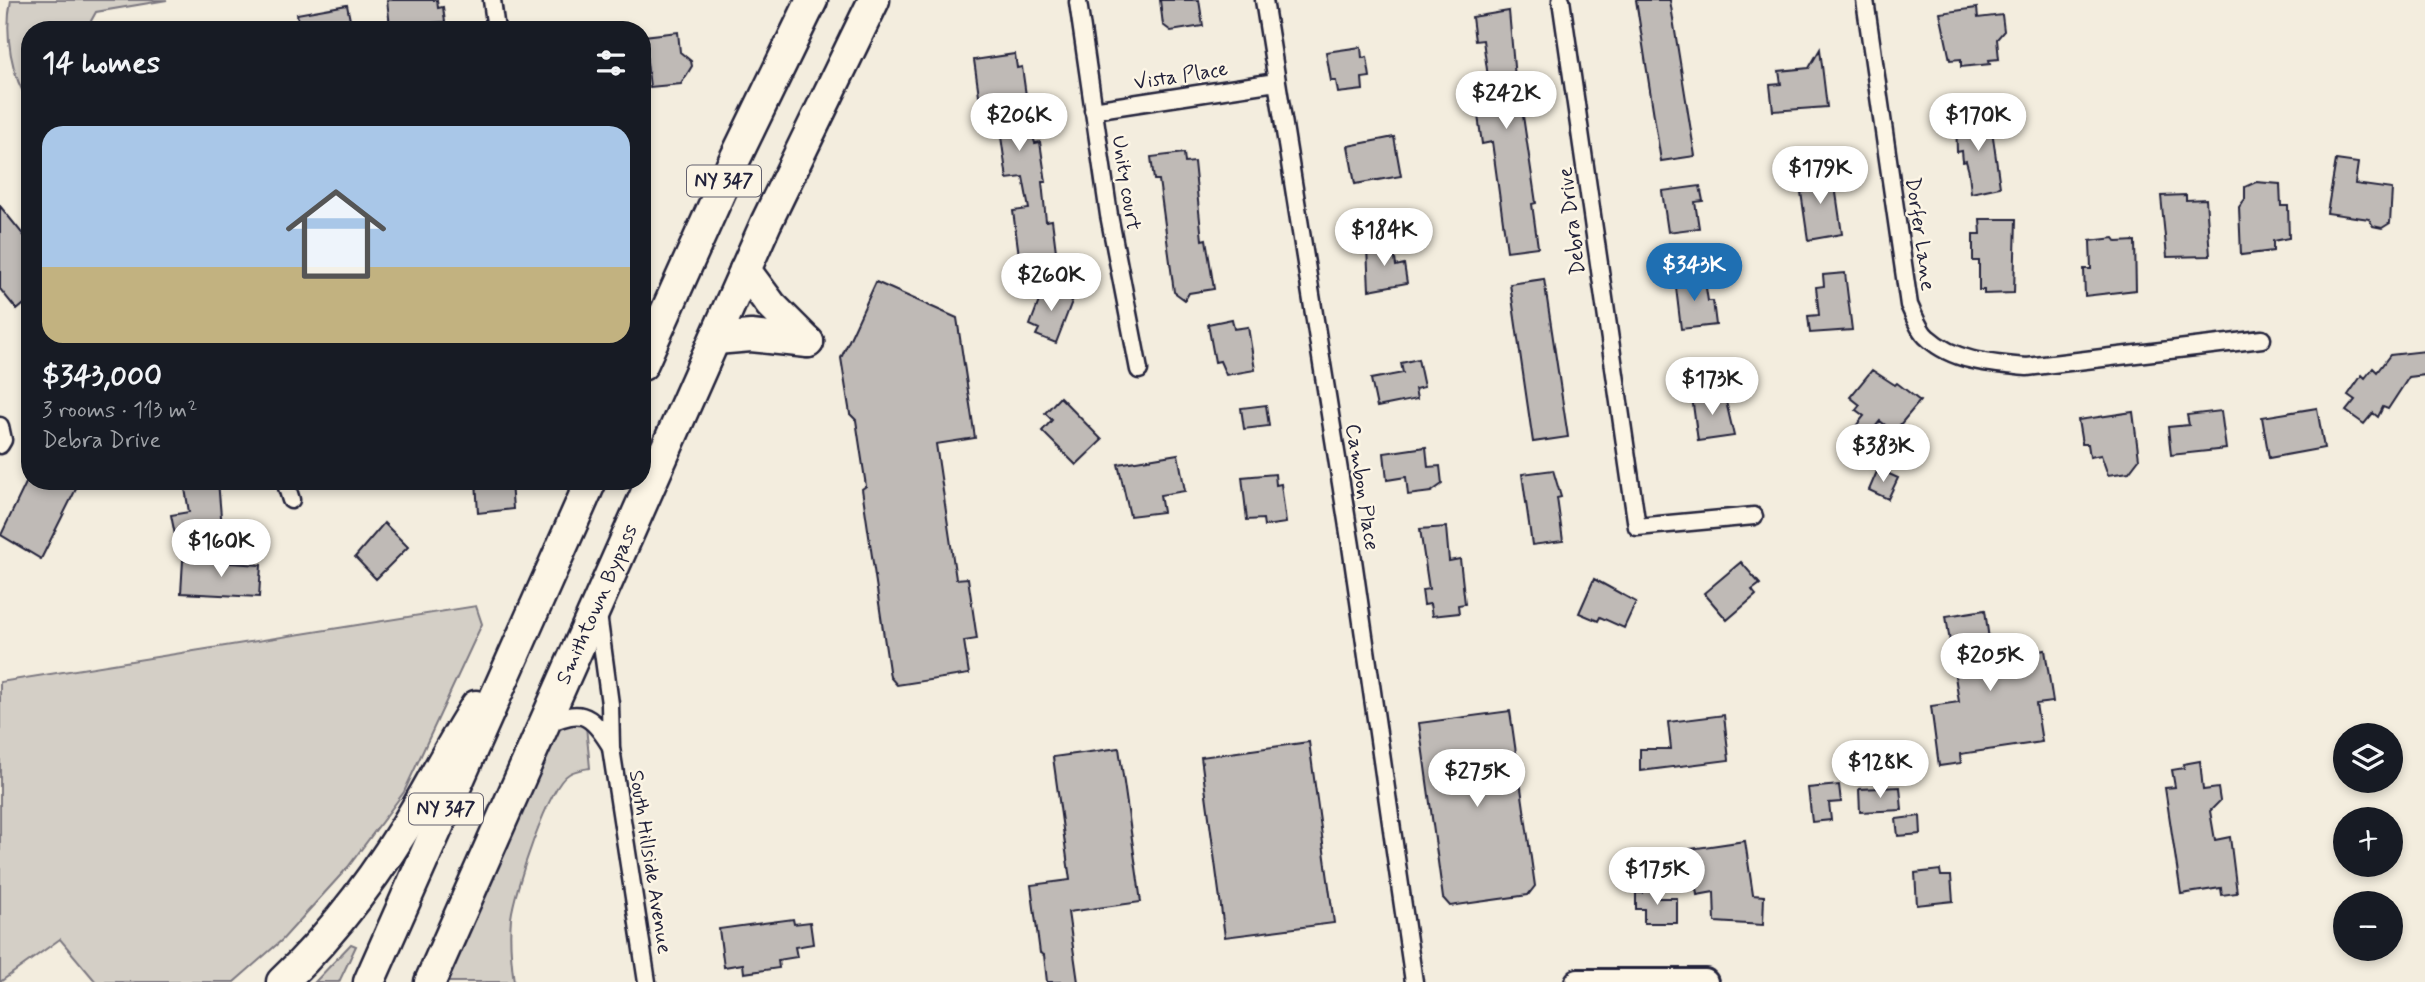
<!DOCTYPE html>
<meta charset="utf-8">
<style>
:root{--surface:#171b24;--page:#20242c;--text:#f1f3f6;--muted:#9ea1a6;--line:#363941;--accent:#1f6fb2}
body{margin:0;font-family:Mynerve,sans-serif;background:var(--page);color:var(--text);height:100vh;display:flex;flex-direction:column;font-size:26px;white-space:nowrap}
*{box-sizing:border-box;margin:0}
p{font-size:23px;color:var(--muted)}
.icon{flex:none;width:38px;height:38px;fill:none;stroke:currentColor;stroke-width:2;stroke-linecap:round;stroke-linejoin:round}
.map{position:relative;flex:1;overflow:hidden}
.side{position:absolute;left:21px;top:21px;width:630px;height:469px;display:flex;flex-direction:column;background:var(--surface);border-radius:28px;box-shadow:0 4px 10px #0003}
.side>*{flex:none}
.buttons{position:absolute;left:2333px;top:723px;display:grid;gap:14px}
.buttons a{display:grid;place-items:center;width:70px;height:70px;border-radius:50%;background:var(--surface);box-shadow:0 4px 10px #0003;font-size:35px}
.price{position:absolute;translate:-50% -60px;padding:0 16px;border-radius:24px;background:#fff;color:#222;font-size:23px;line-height:46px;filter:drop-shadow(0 2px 4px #0008)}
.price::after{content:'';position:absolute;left:50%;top:42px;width:21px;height:16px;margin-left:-10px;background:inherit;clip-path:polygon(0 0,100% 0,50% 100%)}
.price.active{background:var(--accent);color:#fff}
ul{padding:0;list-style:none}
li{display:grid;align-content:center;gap:14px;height:371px;padding:0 21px}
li+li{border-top:2px solid var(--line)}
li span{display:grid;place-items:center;height:217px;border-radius:21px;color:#555}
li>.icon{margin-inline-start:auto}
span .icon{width:126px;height:126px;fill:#fffc;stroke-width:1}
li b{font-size:30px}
h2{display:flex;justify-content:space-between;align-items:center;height:84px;padding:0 21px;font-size:30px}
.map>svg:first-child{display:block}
.green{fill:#d4cfc6;stroke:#7b7880;stroke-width:2}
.building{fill:#bfbab6;stroke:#22223b;stroke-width:2}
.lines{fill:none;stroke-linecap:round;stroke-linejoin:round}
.street-casing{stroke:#22223b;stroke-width:21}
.primary-casing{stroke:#22223b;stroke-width:30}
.highway-casing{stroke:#22223b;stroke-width:35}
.street{stroke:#fcf5e5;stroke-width:16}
.primary{stroke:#fcf5e5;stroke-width:24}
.highway{stroke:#fcf5e5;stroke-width:30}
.labels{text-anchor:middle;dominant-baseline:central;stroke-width:5;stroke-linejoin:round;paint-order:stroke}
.shield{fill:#fcf5e5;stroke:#63616e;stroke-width:2}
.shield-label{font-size:19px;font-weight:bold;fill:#22223b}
.street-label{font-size:21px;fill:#22223b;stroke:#fcf5e5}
</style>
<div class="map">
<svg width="2425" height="982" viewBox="0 0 2425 982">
<rect width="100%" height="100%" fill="#f3edde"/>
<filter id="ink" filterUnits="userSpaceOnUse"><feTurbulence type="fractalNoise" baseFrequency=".0143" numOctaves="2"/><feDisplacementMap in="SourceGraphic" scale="14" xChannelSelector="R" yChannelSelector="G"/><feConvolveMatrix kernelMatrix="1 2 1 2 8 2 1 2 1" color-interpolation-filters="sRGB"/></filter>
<g filter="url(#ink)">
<path class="green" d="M11 0H167L96 12 86 30H30V104C11 76 4 34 11 0Z
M476 606 482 624 404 792 348 867 282 940 234 982H96L60 939 0 982V682Z
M564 716 586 726 590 768C584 769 575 770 569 774 548 786 514 892 511 918 509 940 511 960 514 982H443L554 723Z
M351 944 356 946 339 982H315Z"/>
<path class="building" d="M387 0H437L438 8 443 7 445 22 390 26Z
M1160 0H1199L1203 26 1171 31 1163 25Z
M1636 0H1670L1695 156 1661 161Z
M347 5 352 30H300L297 14Z
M1977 8 1978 18 2002 15 2004 31 1997 39 1999 59 1989 60 1990 64 1961 67V59L1950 60 1940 13Z
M1509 11 1516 89H1519L1536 203 1532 204 1538 247 1507 251 1492 142 1482 144 1475 94 1490 92 1483 40 1475 41 1472 17Z
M678 32 680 52 691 61 692 66 681 84 650 87 644 36Z
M1361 47 1362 58 1367 57 1370 77 1362 78 1363 90 1338 93 1336 81H1331L1326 52Z
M1820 49 1827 107 1773 111 1770 85 1781 84 1779 71 1809 68Z
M1015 54 1017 68 1022 67 1031 131 1035 143 1040 142 1046 182H1042L1046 221 1052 220 1057 259 1020 263 1013 211 1029 209 1023 177 1007 179 997 108H991L990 100 980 102 974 60Z
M1984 115 1986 130H1992L2000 187 1971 193 1969 172 1966 161 1963 162 1962 151 1957 152 1956 118Z
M1394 137 1401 176 1355 184 1348 146Z
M1184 153 1185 163 1194 162 1202 240 1206 239 1214 289 1189 293 1185 300 1174 292 1159 180H1154L1151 157Z
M2336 160 2358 163 2355 184 2392 189 2390 223 2382 228 2373 226 2369 219 2327 213Z
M1826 167 1829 187 1835 186 1842 234 1808 240 1801 192 1807 191 1804 171Z
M2256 182 2280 184 2281 206H2288L2289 238 2273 241V251L2241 255 2239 207 2245 199V187Z
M1700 186 1703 201 1695 202 1699 228 1668 232 1662 191Z
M2186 195V200L2206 199 2210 256 2167 257 2161 196Z
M0 206 30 243V299L17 310 0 289Z
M1980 219H2016L2014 293 1984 294V290H1979V261H1973V234H1981Z
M2114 238 2117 242 2135 241 2136 290 2085 296 2084 269H2091L2090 241Z
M1393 245 1396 266 1404 264 1407 283 1369 290 1367 248Z
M1845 273 1852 330 1810 333 1808 316 1819 315 1816 287 1824 286 1823 275Z
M1704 275 1708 301H1713L1716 325 1681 329 1675 279Z
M1544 279 1568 437 1533 442 1510 284Z
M876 282 957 318 975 438 936 444 956 579 968 578 977 639 964 641 969 674 897 685 890 677 862 489 866 486 856 420 850 414 841 358Z
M1045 285 1074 296 1056 343 1036 335 1039 329 1030 325Z
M1232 319 1234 329 1248 327 1255 370 1226 375 1220 361 1215 362 1208 324Z
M2425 351V375L2409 377 2388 409 2383 407 2378 417 2373 413 2364 424 2346 411 2355 400 2348 395 2362 375 2365 378 2373 368 2377 372 2390 355Z
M1418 359 1424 387 1415 389 1417 399 1377 407 1371 379 1403 373 1401 363Z
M1872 370 1895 385 1897 383 1920 401 1894 432 1880 421 1867 437 1855 427 1864 416 1856 410 1860 405 1850 397Z
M1724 393 1734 436 1698 441 1692 397Z
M1060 397 1102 440 1076 465 1042 431 1052 420 1045 413Z
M1266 405 1269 426 1244 429 1241 408Z
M2317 408 2324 448 2269 458 2262 417Z
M2221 411 2226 449 2171 455 2168 427 2189 425 2187 415Z
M2133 412 2139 459 2129 472 2108 475 2101 455 2090 457 2088 444H2082L2078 420Z
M1426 447 1428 467 1440 466 1442 484 1431 492 1408 495 1406 477 1387 480 1384 453Z
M1178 454 1185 491 1160 495 1163 512 1130 516 1118 464Z
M1878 469 1898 478 1888 499 1869 490Z
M1553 470 1561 497 1557 498 1563 541 1532 545 1522 474Z
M1275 474 1276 485 1281 484 1286 523 1264 526 1263 519 1247 520 1242 477Z
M27 481H80L41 559 1 535Z
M218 481 222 528 175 535 171 515 189 512 184 483Z
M476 481 511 482 513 509 478 513Z
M384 523 408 547 376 579 355 557Z
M1446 527 1449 561 1460 559 1465 604 1458 605 1459 613 1432 616 1430 604 1424 605 1422 590 1429 589 1420 529Z
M183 560 261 565 259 597 181 593Z
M1741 562 1760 584 1752 590 1756 595 1727 620 1704 593Z
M1594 579 1636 602 1624 628 1600 617 1598 621 1579 613Z
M1985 610 1990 647 2032 641 2034 652 2045 650 2053 702 2036 704 2042 742 1960 754 1961 763 1939 766 1931 706 1959 702 1946 616Z
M1510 711 1535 886 1528 895 1450 906 1443 898 1419 723Z
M1724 715 1729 760 1640 771V749H1671L1668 722Z
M1309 742 1334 923 1225 937 1201 757Z
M1119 748 1141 902 1068 912 1078 982H1047L1044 955 1040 953 1031 885 1070 880 1053 757Z
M2200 761 2203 790 2218 788 2220 801 2210 811 2215 840 2230 837 2237 893 2222 895 2221 888 2181 894 2165 788 2175 787 2172 770 2184 768 2183 764Z
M1839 785 1841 802 1829 803 1831 820 1812 822 1808 788Z
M1900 787 1902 810 1860 812 1859 789Z
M1920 816 1921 834 1898 836 1896 819Z
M1745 841 1753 895 1764 896 1763 925 1715 922 1714 892 1697 895 1690 849Z
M1940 870 1941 876H1951L1953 901 1917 905 1915 873Z
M1644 886H1658V898H1677V923H1644V909H1636V893H1643Z
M793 919 794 924 810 922 813 944 795 947 797 957 778 960 779 968 744 973 743 964 724 967 719 929Z"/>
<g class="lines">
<g class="street-casing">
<path id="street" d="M492 0 496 30
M1264 0 1351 546 1414 982
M1561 0 1637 527 1754 516
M1865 0 1909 305C1914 315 1919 331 1928 338 1954 362 1994 364 2027 367L2262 339
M1078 2 1109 215 1139 370
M1093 110 1276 82
M0 426 3 440 0 445
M285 481 291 500
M598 614 610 704 611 748 647 982
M544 725C580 709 589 711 610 745"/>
</g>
<g class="primary-casing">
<path id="primary" d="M1578 982H1705"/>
</g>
<g class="highway-casing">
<g id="highway">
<path d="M745 270 771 305 808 342"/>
<path d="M716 339 751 336 808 342"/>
<path d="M642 365 732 165 812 0"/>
<path d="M282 982C335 932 383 867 419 804 438 771 455 738 476 706"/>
<path d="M369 982 591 481"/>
<path id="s1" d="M430 982 766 223 874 0"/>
</g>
</g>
<use href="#street" class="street"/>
<use href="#primary" class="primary"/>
<use href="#highway" class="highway"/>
</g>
</g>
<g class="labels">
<g class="shield">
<rect x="687" y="165.5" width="74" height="31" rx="5"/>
<rect x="409" y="793.5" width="74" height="31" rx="5"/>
</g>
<g class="shield-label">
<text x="724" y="181">NY 347</text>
<text x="446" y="809">NY 347</text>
</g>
<g class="street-label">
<text transform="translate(1181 76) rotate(-9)">Vista Place</text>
<text transform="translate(1126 183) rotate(81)">Unity court</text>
<text transform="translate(1572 221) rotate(-97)">Debra Drive</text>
<text transform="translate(1920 234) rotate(82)">Dorfer Lane</text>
<text transform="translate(1362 487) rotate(81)">Cambon Place</text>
<text stroke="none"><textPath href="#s1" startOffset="413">Smithtown Bypass</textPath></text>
<text transform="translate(650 862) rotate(81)">South Hillside Avenue</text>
</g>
</g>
</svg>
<div class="buttons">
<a><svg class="icon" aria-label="layers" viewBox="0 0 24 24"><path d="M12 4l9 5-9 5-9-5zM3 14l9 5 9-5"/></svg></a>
<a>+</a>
<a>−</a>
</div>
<b class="price" style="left:1506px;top:131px">$242K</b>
<b class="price" style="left:1019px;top:153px">$206K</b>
<b class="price" style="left:1978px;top:153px">$170K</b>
<b class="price" style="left:1820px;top:206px">$179K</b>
<b class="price" style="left:1384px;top:268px">$184K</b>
<b class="price active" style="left:1694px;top:303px">$343K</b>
<b class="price" style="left:1051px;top:313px">$260K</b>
<b class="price" style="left:1712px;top:417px">$173K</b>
<b class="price" style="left:1883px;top:484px">$383K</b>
<b class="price" style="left:221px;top:579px">$160K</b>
<b class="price" style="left:1990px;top:693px">$205K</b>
<b class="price" style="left:1880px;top:800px">$128K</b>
<b class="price" style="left:1477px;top:809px">$275K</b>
<b class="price" style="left:1657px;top:907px">$175K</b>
<section class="side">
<h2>14 homes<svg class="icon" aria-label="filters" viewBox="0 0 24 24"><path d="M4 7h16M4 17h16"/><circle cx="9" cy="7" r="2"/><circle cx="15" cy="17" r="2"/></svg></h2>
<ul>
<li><span style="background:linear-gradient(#a9c7e8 65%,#c2b280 0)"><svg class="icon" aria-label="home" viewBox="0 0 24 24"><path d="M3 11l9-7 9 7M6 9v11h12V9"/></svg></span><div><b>$343,000</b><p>3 rooms · 113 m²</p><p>Debra Drive</p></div></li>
</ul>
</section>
</div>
